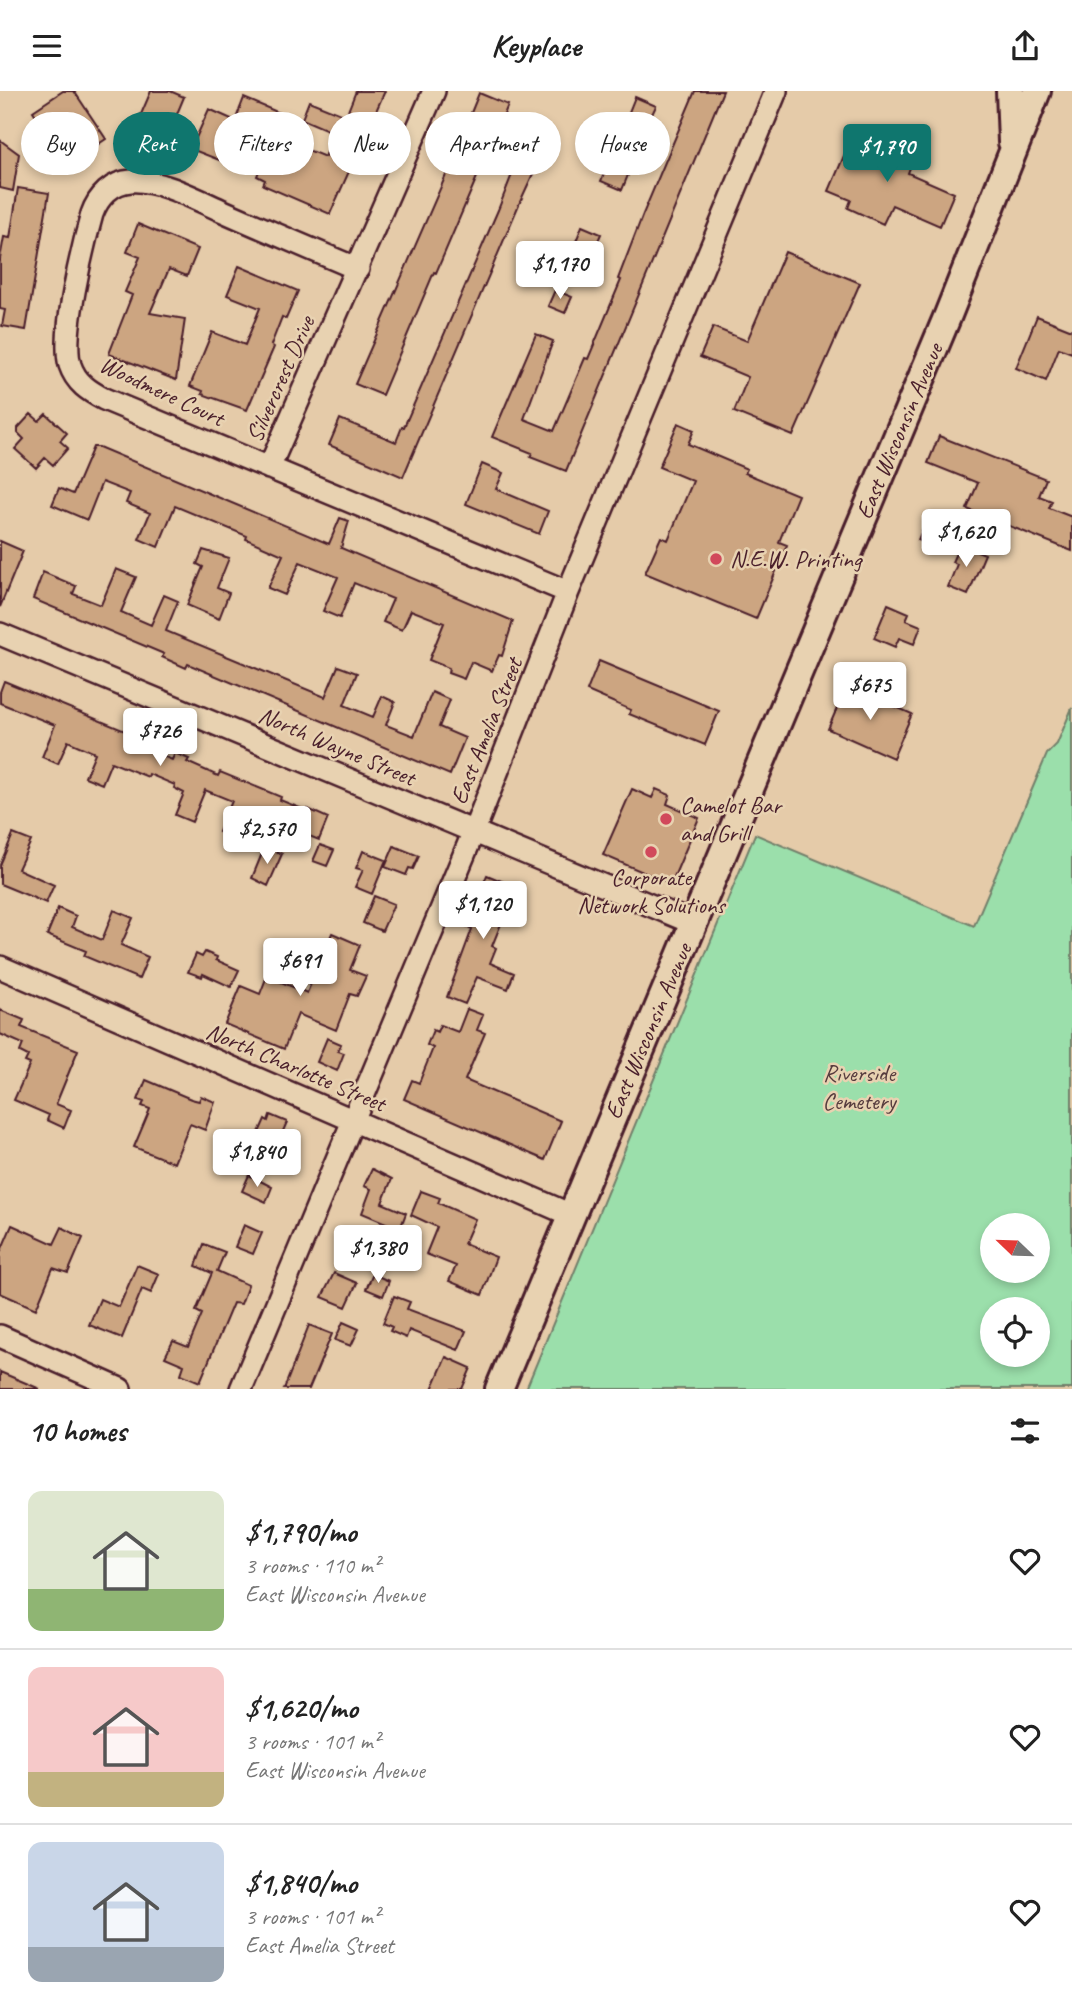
<!DOCTYPE html>
<meta charset="utf-8">
<style>
:root{--surface:#fff;--page:#f6f6f6;--text:#222;--muted:#767676;--line:#e0e0e0;--accent:#0f766e}
body{margin:0;font-family:Caveat,sans-serif;background:var(--page);color:var(--text);height:100vh;display:flex;flex-direction:column;font-size:26px;white-space:nowrap}
*{box-sizing:border-box;margin:0}
p{font-size:23px;color:var(--muted)}
.icon{flex:none;width:38px;height:38px;fill:none;stroke:currentColor;stroke-width:2;stroke-linecap:round;stroke-linejoin:round}
.map{position:relative;height:1298px;overflow:hidden}
.side{display:flex;flex-direction:column;background:var(--surface);flex:1}
.side>*{flex:none}
.hud{position:absolute;left:21px;top:21px;width:700px;height:63px;display:flex;gap:14px}
.needle{width:46px;rotate:293deg}
.fabs{position:absolute;left:980px;top:1122px;display:grid;gap:14px}
.fabs a{display:grid;place-items:center;width:70px;height:70px;border-radius:50%;background:var(--surface);box-shadow:0 4px 10px #0003;font-size:35px}
.price{position:absolute;translate:-50% -60px;padding:0 16px;border-radius:7px;background:#fff;color:#222;font-size:23px;line-height:46px;filter:drop-shadow(0 2px 4px #0008)}
.price::after{content:'';position:absolute;left:50%;top:42px;width:21px;height:16px;margin-left:-10px;background:inherit;clip-path:polygon(0 0,100% 0,50% 100%)}
.price.selected{background:var(--accent);color:#fff}
ul{padding:0;list-style:none}
li{display:flex;align-items:center;gap:21px;height:175px;padding:0 28px}
li+li{border-top:2px solid var(--line)}
li span{display:grid;place-items:center;flex:none;width:196px;height:140px;border-radius:14px;color:#555}
li>.icon{margin-inline-start:auto}
span .icon{width:84px;height:84px;fill:#fffc;stroke-width:1}
li b{font-size:30px}
h2{display:flex;justify-content:space-between;align-items:center;height:84px;padding:0 28px;font-size:30px}
.chip{padding:0 24px;border-radius:32px;background:var(--surface);box-shadow:0 4px 10px #0003;font-size:24px;line-height:63px}
.chip.selected{background:var(--accent);color:#fff}
header{display:flex;justify-content:space-between;align-items:center;height:91px;padding:0 28px;background:var(--surface);font-size:32px;font-weight:600}
.map>svg:first-child{display:block}
.green{fill:#9bdfab;stroke:#727f6b;stroke-width:2;fill-rule:evenodd}
.building{fill:#cca581;stroke:#4a1f2b;stroke-width:2}
.lines{fill:none;stroke-linecap:round;stroke-linejoin:round}
.minor-casing{stroke:#4a1f2b;stroke-width:26}
.major-casing{stroke:#4a1f2b;stroke-width:32}
.minor{stroke:#e8d2b1;stroke-width:21}
.major{stroke:#e8d2b1;stroke-width:26}
.poi-dot{fill:#d1495b;stroke:#e8d2b1;stroke-width:2.5}
.labels{text-anchor:middle;dominant-baseline:central;stroke-width:5;stroke-linejoin:round;paint-order:stroke}
.street-label{font-size:24px;fill:#4a1f2b;stroke:#e8d2b1}
.poi-label{font-size:24px;fill:#4a1f2b;stroke:#e8d2b1;text-anchor:start}
.park-label{font-size:24px;fill:#563c3e;stroke:#e8d2b1}
</style>
<header><svg class="icon" aria-label="menu" viewBox="0 0 24 24"><path d="M4 6h16M4 12h16M4 18h16"/></svg>Keyplace<svg class="icon" aria-label="share" viewBox="0 0 24 24"><path d="M12 15V3M7 8l5-5 5 5M5 13v7h14v-7"/></svg></header>
<div class="map">
<svg width="1072" height="1298" viewBox="0 0 1072 1298">
<rect width="100%" height="100%" fill="#e5cba9"/>
<filter id="ink" filterUnits="userSpaceOnUse"><feTurbulence type="fractalNoise" baseFrequency=".0143" numOctaves="2"/><feDisplacementMap in="SourceGraphic" scale="14" xChannelSelector="R" yChannelSelector="G"/><feConvolveMatrix kernelMatrix="1 2 1 2 8 2 1 2 1" color-interpolation-filters="sRGB"/></filter>
<g filter="url(#ink)">
<path class="green" d="M1072 617V1298H526L755 743 974 835 1047 663 1057 653ZM992 1134H1038V1180H992ZM992 1218H1038V1264H992Z"/>
<path class="building" d="M63 0H74L106 48 68 73 33 20Z
M151 0H170L184 6 167 47 136 35Z
M356 0H385L330 123 263 94 265 89 257 85 275 40 237 25 244 7 301 31 293 53 325 66 335 42 302 28 309 10 346 25Z
M695 0H723L566 380 530 366 532 362 492 346 536 243 553 250 524 328 554 340 585 267 588 268 621 189 618 188 643 123Z
M479 2 508 14 491 55 462 44Z
M635 6 656 15 647 34 627 26Z
M209 18 236 30 219 69 191 58Z
M529 40 549 48 520 111 403 386 329 354 340 328 396 351 402 336H404L498 119Z
M852 46 877 58 881 49 915 64 908 82 954 102 940 135 892 114 883 133 848 117 851 109 829 100Z
M0 49 19 63 13 100 0 97Z
M453 68 480 79 436 182 434 181 382 304 355 293Z
M609 70 630 79 622 99 601 90Z
M18 97 49 102 26 239 2 235 5 219 0 218V168L4 146 10 147Z
M138 133 198 158 187 185 169 178 150 222 185 228 176 289 109 263 132 204 125 201 140 166 127 161Z
M582 135 601 143 593 161 575 153Z
M785 161 860 192 793 345 734 321 748 286 700 266 713 236 747 250Z
M239 175 298 200 286 228 282 226 271 254 274 256 247 319 202 303 203 300 190 295 212 241 245 254 260 217 227 204Z
M555 199 572 206 565 222 548 215Z
M1037 225 1072 239V262L1059 257 1046 290 1016 277Z
M31 323 39 330 46 323 67 342 60 350 68 357 53 374 45 367 36 377 15 358 24 348 18 342V337Z
M678 332 694 339 688 353 747 378 745 382 798 404 779 451 787 454 756 528 645 482 661 446 668 449 693 390 659 376Z
M939 345 1046 388 1039 405 1052 410 1049 417 1072 426V460L967 418 978 392 928 372Z
M93 356H99L329 453 340 427 349 430 341 457 513 530 502 565 499 564 492 580 471 571 464 588 448 582 449 577 429 569 444 532 411 519 402 539 383 531 393 508 354 492 340 527 323 520 338 486 300 471 285 504 268 497 283 464 246 448 247 445 175 415 158 456 139 448 150 422 126 412 130 402 102 391 87 429 52 414 59 397 73 403Z
M482 373 503 382 496 398 548 420 539 443 466 413Z
M927 427 946 435 937 457 918 449Z
M0 450 23 460 0 516Z
M960 453 985 463 968 504 948 496 957 473 952 471Z
M203 459 229 467 217 497 229 502 219 528 187 514 203 476 197 473Z
M116 478 136 486 121 521 151 534 164 504 178 510 166 540 325 606 338 575 357 582 344 614 373 626 382 605 395 611 386 634 414 645 432 601 450 609 439 636 465 647 450 684 188 573 186 577 162 566 164 563 33 508 43 481 76 495 73 503 101 514Z
M888 513 909 522 906 529 921 535 914 553 899 547 895 556 874 547Z
M599 570 719 620 705 654 629 623 631 619 587 600Z
M4 590 147 649 144 657 172 669 175 662 189 668 187 671 218 685 220 681 281 706 280 709 307 720 308 718 328 727 319 749 282 734 279 743 245 729 236 748 219 741 232 710 205 699 192 731 175 724 184 702 174 697 175 694 149 683 148 686 111 671 102 693 85 686 95 662 68 650 58 673 42 666 55 634 0 612V601Z
M847 594 912 623 893 667 828 638Z
M632 698 652 707 656 698 670 704 667 713 699 727 671 793 603 764Z
M13 743 31 750 18 778 54 794 46 812 0 793V774Z
M320 754 334 759 327 775 313 770Z
M265 755 282 763 268 795 252 787Z
M394 755 419 765 413 778 409 777 406 784 385 776Z
M363 760 386 769 372 803 355 796 363 779 356 777Z
M487 784 516 796 492 855 496 857 490 872 514 882 508 898 477 886 465 913 447 906 472 838 466 835Z
M374 805 394 813 382 840 363 832Z
M58 817 76 825 72 836 102 849 114 819 133 827 121 854 148 866 139 888 84 865 86 860 47 844Z
M332 842 360 854 350 879 366 885 357 905 350 903 336 939 298 923 284 958 225 933 241 895 260 903 267 885 307 902Z
M205 861 217 866 216 869 239 879 231 896 203 883 202 886 188 881 196 863 202 866Z
M467 918 483 924 477 939 485 942 465 989 561 1030 545 1069 404 1008 412 989 419 992 433 957 427 954 433 939 437 941 440 934 458 941Z
M0 919 24 929 21 936 78 959 56 1013 71 1019 64 1037 47 1029 49 1024 14 1009 30 973 25 971 28 965 20 961 23 953 0 943Z
M327 947 341 953 338 960 344 962 337 980 317 971Z
M146 989 191 1008 199 1010 201 1005 215 1011 205 1039 190 1033 174 1072 134 1056 150 1018 142 1015 144 1011 138 1009Z
M270 1024 287 1031 273 1063 253 1055 265 1028 268 1030Z
M372 1078 392 1088 382 1112 406 1122 400 1138 362 1122 371 1098 364 1095Z
M249 1084 272 1096 266 1111 242 1100Z
M421 1100 440 1107 438 1112 475 1128 464 1153 496 1166 482 1204 449 1190 456 1175 426 1163 437 1136 411 1124Z
M12 1134 54 1153 62 1136 83 1147 68 1182 53 1177 36 1218 0 1202V1162Z
M244 1134 262 1142 253 1163 235 1156Z
M204 1153 225 1161 217 1180 248 1194 241 1213 233 1212 200 1291 181 1283 184 1274 165 1266 173 1250 188 1256 202 1223 196 1220 212 1182 196 1175Z
M137 1174 159 1183 151 1202 142 1198 122 1247 89 1234 100 1208 119 1216Z
M334 1182 357 1192 346 1216 322 1206Z
M373 1183 389 1190 383 1205 366 1198Z
M394 1205 410 1211 407 1218 466 1240 458 1259 409 1239 406 1247 390 1240 392 1236 383 1232Z
M343 1231 359 1238 351 1255 335 1249Z
M309 1234 332 1243 309 1298H284Z
M446 1266 471 1277 462 1298H432Z
M0 1281 40 1298H0Z"/>
<g class="lines">
<g class="minor-casing">
<path id="minor" d="M358 178C313 159 268 140 223 120 198 109 159 88 131 90 112 91 98 106 92 123 83 155 61 244 70 274 76 292 89 300 104 308L568 501
M269 377 434 0
M0 543 693 832
M0 876 571 1124
M0 1245 120 1298
M241 1298 474 740 568 501 776 0"/>
</g>
<g class="major-casing">
<path id="major" d="M1010 0 1012 51
M499 1298 948 224 1037 0"/>
</g>
<use href="#minor" class="minor"/>
<use href="#major" class="major"/>
</g>
</g>
<g class="poi-dot">
<circle cx="716" cy="468" r="7"/>
<circle cx="666" cy="728" r="7"/>
<circle cx="651" cy="761" r="7"/>
</g>
<g class="labels">
<g class="street-label">
<text transform="translate(280 288) rotate(-66)">Silvercrest Drive</text>
<text transform="translate(162 300) rotate(25)">Woodmere Court</text>
<text transform="translate(899 340) rotate(-67)">East Wisconsin Avenue</text>
<text transform="translate(486 640) rotate(-68)">East Amelia Street</text>
<text transform="translate(337 655) rotate(23)">North Wayne Street</text>
<text transform="translate(648 940) rotate(-67)">East Wisconsin Avenue</text>
<text transform="translate(296 976) rotate(23)">North Charlotte Street</text>
</g>
<g class="poi-label">
<text x="730" y="468">N.E.W. Printing</text>
<text x="680" y="714">Camelot Bar<tspan x="680" dy="28">and Grill</tspan></text>
<text x="651" y="786" text-anchor="middle">Corporate<tspan x="651" dy="28">Network Solutions</tspan></text>
</g>
<g class="park-label">
<text x="859" y="982">Riverside<tspan x="859" dy="28">Cemetery</tspan></text>
</g>
</g>
</svg>
<div class="fabs">
<a><svg class="needle" viewBox="-14 -14 28 28"><path d="M0-13l5 13h-10z" fill="#e53935"/><path d="M0 13l5-13h-10z" fill="#767676"/></svg></a>
<a><svg class="icon" aria-label="locate" viewBox="0 0 24 24"><circle cx="12" cy="12" r="6"/><path d="M12 2v4M12 18v4M2 12h4M18 12h4"/></svg></a>
</div>
<b class="price selected" style="left:887px;top:93px">$1,790</b>
<b class="price" style="left:560px;top:210px">$1,170</b>
<b class="price" style="left:966px;top:478px">$1,620</b>
<b class="price" style="left:870px;top:631px">$675</b>
<b class="price" style="left:160px;top:677px">$726</b>
<b class="price" style="left:267px;top:775px">$2,570</b>
<b class="price" style="left:483px;top:850px">$1,120</b>
<b class="price" style="left:300px;top:907px">$691</b>
<b class="price" style="left:257px;top:1098px">$1,840</b>
<b class="price" style="left:378px;top:1194px">$1,380</b>
<div class="hud">
<a class="chip">Buy</a>
<a class="chip selected">Rent</a>
<a class="chip">Filters</a>
<a class="chip">New</a>
<a class="chip">Apartment</a>
<a class="chip">House</a>
</div>
</div>
<section class="side">
<h2>10 homes<svg class="icon" aria-label="filters" viewBox="0 0 24 24"><path d="M4 7h16M4 17h16"/><circle cx="9" cy="7" r="2"/><circle cx="15" cy="17" r="2"/></svg></h2>
<ul>
<li><span style="background:linear-gradient(#dfe7d0 70%,#8fb573 0)"><svg class="icon" aria-label="home" viewBox="0 0 24 24"><path d="M3 11l9-7 9 7M6 9v11h12V9"/></svg></span><div><b>$1,790/mo</b><p>3 rooms · 110 m²</p><p>East Wisconsin Avenue</p></div><svg class="icon" aria-label="heart" viewBox="0 0 24 24"><path d="M12 20l-8-8c-3-5 5-10 8-4 3-6 11-1 8 4z"/></svg></li>
<li><span style="background:linear-gradient(#f6c9c9 75%,#c2b280 0)"><svg class="icon" aria-label="home" viewBox="0 0 24 24"><path d="M3 11l9-7 9 7M6 9v11h12V9"/></svg></span><div><b>$1,620/mo</b><p>3 rooms · 101 m²</p><p>East Wisconsin Avenue</p></div><svg class="icon" aria-label="heart" viewBox="0 0 24 24"><path d="M12 20l-8-8c-3-5 5-10 8-4 3-6 11-1 8 4z"/></svg></li>
<li><span style="background:linear-gradient(#c9d6e8 75%,#9aa5b1 0)"><svg class="icon" aria-label="home" viewBox="0 0 24 24"><path d="M3 11l9-7 9 7M6 9v11h12V9"/></svg></span><div><b>$1,840/mo</b><p>3 rooms · 101 m²</p><p>East Amelia Street</p></div><svg class="icon" aria-label="heart" viewBox="0 0 24 24"><path d="M12 20l-8-8c-3-5 5-10 8-4 3-6 11-1 8 4z"/></svg></li>
</ul>
</section>
